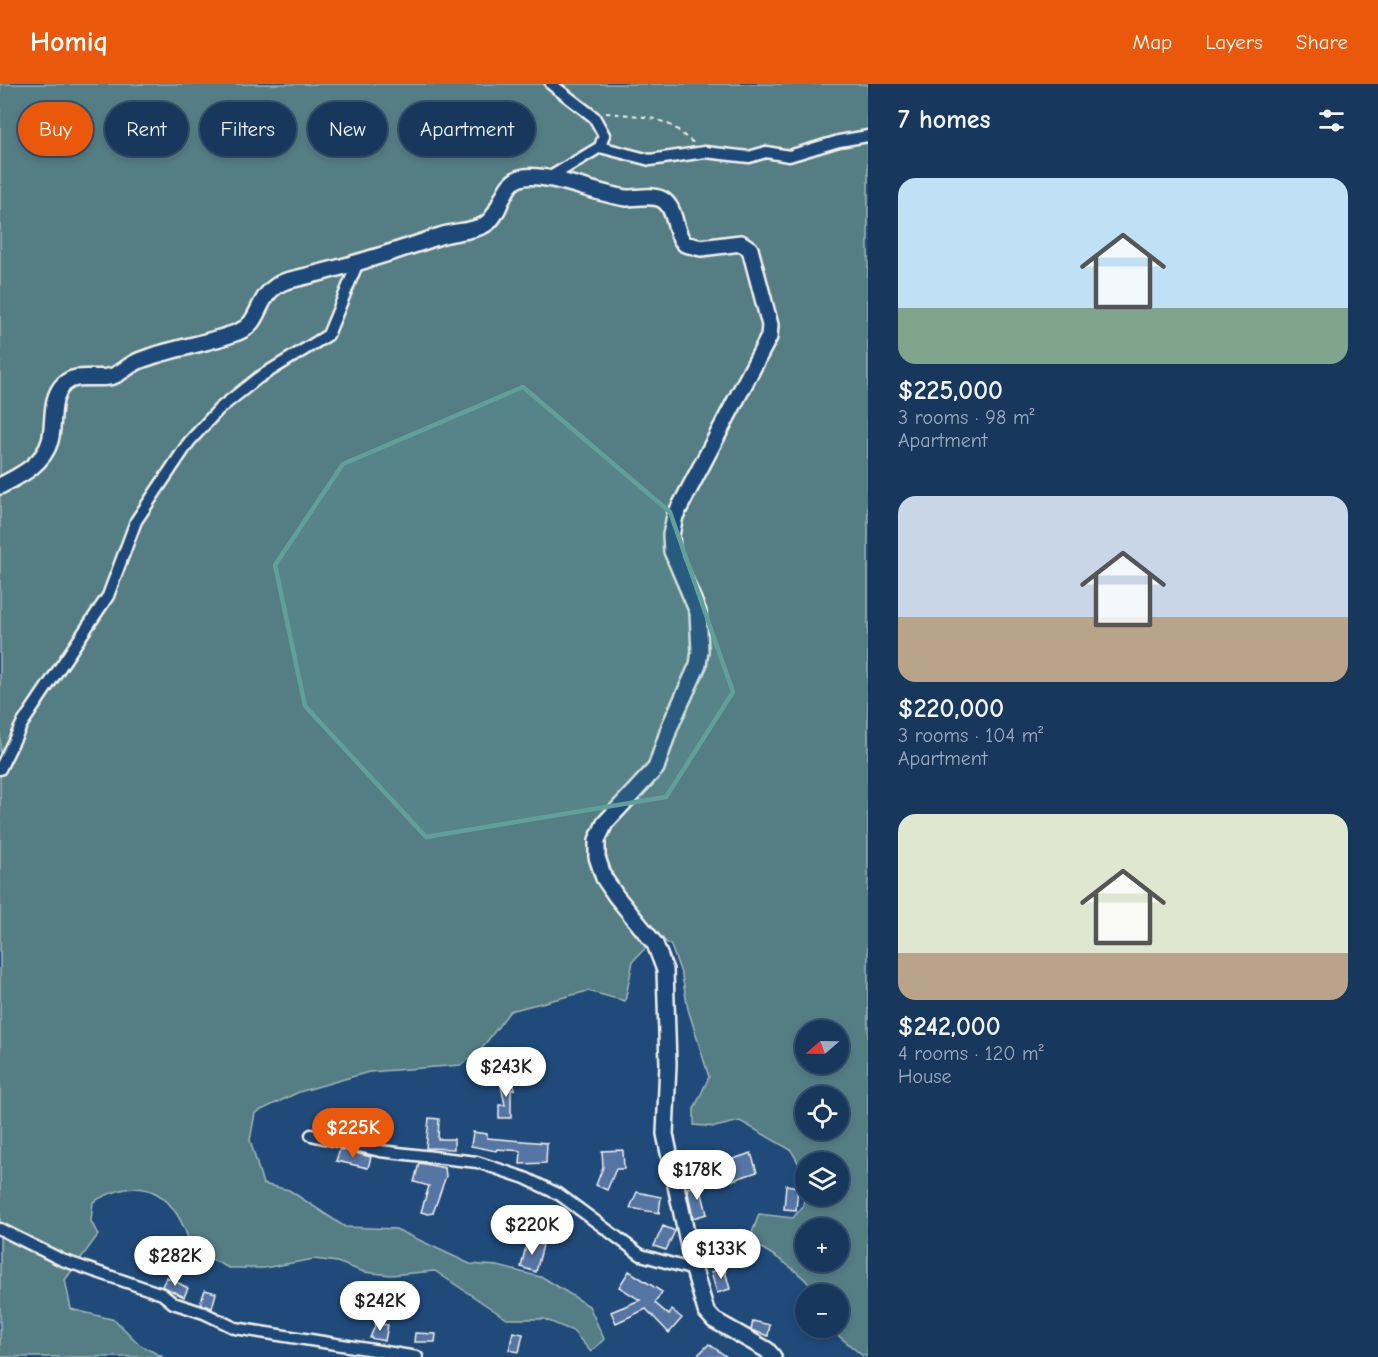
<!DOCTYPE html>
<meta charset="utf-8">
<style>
:root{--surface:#17385c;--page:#203f62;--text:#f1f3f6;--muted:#9eacbb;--line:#365272;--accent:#ea580c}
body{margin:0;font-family:"Comic Neue",sans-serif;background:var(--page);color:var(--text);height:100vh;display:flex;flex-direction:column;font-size:22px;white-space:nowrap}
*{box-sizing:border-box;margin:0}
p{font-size:20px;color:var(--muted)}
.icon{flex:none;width:33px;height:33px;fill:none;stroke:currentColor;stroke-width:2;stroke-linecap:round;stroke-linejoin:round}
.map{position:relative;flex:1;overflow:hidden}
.side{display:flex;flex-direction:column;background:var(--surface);width:510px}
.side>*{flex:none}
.banner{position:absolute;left:18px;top:18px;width:570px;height:54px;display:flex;gap:12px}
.needle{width:39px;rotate:250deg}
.fabs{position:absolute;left:795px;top:936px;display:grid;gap:12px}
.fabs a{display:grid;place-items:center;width:54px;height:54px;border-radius:50%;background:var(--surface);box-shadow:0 3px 9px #0003,0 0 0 2px var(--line);font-size:30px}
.price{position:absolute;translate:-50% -51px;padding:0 14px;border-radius:21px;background:#fff;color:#222;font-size:20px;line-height:39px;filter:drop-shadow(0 2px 3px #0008)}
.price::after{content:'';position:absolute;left:50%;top:36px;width:18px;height:14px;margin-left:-9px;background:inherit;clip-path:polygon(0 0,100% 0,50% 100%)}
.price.on{background:var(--accent);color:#fff}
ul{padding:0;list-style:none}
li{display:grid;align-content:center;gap:12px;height:318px;padding:0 30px}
li span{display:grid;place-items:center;height:186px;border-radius:18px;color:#555}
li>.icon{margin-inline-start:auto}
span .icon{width:108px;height:108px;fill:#fffc;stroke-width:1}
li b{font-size:26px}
h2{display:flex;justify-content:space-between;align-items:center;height:72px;padding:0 30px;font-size:26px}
.tag{padding:0 21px;border-radius:27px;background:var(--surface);box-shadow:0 3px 9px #0003,0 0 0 2px var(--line);font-size:21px;line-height:54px}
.tag.on{background:var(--accent);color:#fff}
header{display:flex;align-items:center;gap:36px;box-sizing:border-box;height:84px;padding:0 30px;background:var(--accent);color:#fff}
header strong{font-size:28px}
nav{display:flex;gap:33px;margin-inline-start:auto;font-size:21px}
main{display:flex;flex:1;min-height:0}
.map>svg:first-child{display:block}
.green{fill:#557d84;stroke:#a4b7b6;stroke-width:1.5;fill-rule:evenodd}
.building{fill:#5575a5;stroke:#f4f1e8;stroke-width:1.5}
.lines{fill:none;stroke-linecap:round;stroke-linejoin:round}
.street-casing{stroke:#f4f1e8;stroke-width:15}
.secondary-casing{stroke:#f4f1e8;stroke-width:20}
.path{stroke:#f4f1e8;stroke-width:2;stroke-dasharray:4.5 4.5;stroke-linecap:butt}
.street{stroke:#1f4a7a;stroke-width:10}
.secondary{stroke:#1f4a7a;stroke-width:15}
.marked{fill:#5fa199;fill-opacity:0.2;stroke:#5fa199;stroke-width:4.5;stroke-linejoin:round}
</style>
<header>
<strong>Homiq</strong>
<nav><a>Map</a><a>Layers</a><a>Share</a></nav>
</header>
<main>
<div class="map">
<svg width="868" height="1273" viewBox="0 0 868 1273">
<rect width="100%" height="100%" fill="#1f4a7a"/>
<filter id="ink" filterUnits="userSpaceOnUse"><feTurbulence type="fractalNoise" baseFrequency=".0167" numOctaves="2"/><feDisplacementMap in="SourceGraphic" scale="12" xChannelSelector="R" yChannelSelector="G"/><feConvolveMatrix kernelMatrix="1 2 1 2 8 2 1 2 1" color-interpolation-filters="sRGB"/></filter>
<g filter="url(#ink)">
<path class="green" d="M0 0H868V1272H863L829 1244H838V1210H818C799 1186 776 1172 749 1157L759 1130 793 1134 803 1122 805 1109 806 1112H838V1078H806L805 1091 791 1066 740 1037 715 1043 694 1041V1025L709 993 688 925 682 892 671 862 658 851 633 877 625 917 588 907 510 927 479 968 461 981 369 988 299 1008 255 1029 250 1056 263 1100 289 1106 345 1143 396 1145 470 1180 498 1182 544 1194 589 1222 604 1255 591 1268 573 1247 544 1235H507L435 1187 391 1191 364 1188 337 1178 314 1175 264 1184H229L192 1166C176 1111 147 1087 93 1118L91 1137 98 1151 65 1196 71 1225 115 1236 140 1261 163 1273H0ZM806 946H838V980H806ZM806 1012H838V1046H806ZM806 1144H838V1178H806Z"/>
<path class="building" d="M512 994 515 1005 511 1006V1034H499V1021H505L500 997Z
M429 1034 439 1035 438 1055H454V1065L426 1064Z
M473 1048 487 1050V1054L547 1059 546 1079 520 1080 521 1067 497 1065 496 1067 471 1062Z
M340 1065 371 1073 368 1084 336 1077Z
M623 1066 624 1085H616L607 1106 596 1101 603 1083 602 1067Z
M751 1069 757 1088 718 1101 712 1082Z
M419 1079 445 1084 446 1092 433 1129 428 1130 421 1128 429 1102 414 1098Z
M700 1101 707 1130 693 1134 687 1104Z
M786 1101 798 1103 796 1126 784 1125Z
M637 1108 661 1113 659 1129 630 1124Z
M663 1142 675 1147 666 1166 654 1162Z
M527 1158 543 1161 536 1188 521 1183Z
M724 1183 730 1205 717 1209 711 1188Z
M629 1187 662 1208 655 1219 669 1231 672 1226 682 1234 669 1249 646 1225 616 1239 611 1228 640 1216 619 1203Z
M167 1193 188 1204 184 1213 162 1202Z
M205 1206 216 1209 212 1224 200 1220Z
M753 1237 770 1241 768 1252 751 1246Z
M376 1239 388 1241 385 1257 370 1254Z
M513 1248 523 1250 519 1268 509 1266Z
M415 1249 436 1250 435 1258H414Z
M709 1260 727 1273H696Z"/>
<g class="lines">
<g class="street-casing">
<path id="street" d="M551 0 594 33 604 51 600 63 650 76 705 68 749 73 766 68 789 72 839 57 868 52
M547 95 600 63
M0 685 22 640 108 512 136 437 189 358 219 325 258 294 328 251 358 178
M311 1051 380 1067 477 1078 525 1094 560 1111 641 1171 694 1186
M0 1145 62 1176 162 1210 173 1219 204 1229 235 1244 417 1273"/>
</g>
<g class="secondary-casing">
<path id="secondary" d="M0 402C19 392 43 381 50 357 55 340 49 314 64 300 77 288 97 297 113 292 123 288 130 280 141 276 172 264 207 260 238 248 263 239 254 209 286 197 339 185 389 170 440 152 454 147 471 148 484 141 503 131 500 97 524 93 551 89 599 111 627 114 638 114 653 110 663 116 677 125 673 148 685 160L701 164 741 159 750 165 770 241 769 253 675 432 671 451 672 467 698 528 700 567 698 581 670 642 656 684 605 739 597 756V773L604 794 616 812 655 860 665 886 668 980 665 1050 694 1186 706 1227 714 1236 767 1266 773 1273"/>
</g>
<path class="path" d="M606 29C628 31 655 31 675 44 682 49 687 55 694 59"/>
<use href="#street" class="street"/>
<use href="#secondary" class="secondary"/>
</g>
</g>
<path class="marked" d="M523 303 670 428 733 608 666 713 426 753 305 622 275 481 343 380Z"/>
</svg>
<div class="fabs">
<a><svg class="needle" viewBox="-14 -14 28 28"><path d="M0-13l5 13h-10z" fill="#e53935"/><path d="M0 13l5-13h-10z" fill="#9eacbb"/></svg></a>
<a><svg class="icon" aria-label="locate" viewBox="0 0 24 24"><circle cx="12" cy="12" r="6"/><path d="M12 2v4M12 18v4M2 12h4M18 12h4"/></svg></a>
<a><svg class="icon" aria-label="layers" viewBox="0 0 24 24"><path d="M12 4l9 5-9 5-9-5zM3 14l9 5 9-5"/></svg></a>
<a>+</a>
<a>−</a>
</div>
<b class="price" style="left:506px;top:1014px">$243K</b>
<b class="price on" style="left:353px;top:1075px">$225K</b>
<b class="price" style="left:697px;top:1117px">$178K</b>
<b class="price" style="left:532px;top:1172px">$220K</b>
<b class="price" style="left:721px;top:1196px">$133K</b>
<b class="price" style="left:175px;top:1203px">$282K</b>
<b class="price" style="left:380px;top:1248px">$242K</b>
<div class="banner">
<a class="tag on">Buy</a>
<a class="tag">Rent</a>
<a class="tag">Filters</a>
<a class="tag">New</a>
<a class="tag">Apartment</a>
</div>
</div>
<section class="side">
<h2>7 homes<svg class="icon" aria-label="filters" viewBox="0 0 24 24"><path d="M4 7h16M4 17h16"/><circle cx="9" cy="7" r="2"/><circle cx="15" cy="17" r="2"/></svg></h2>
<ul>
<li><span style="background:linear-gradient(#bfe0f5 70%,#7fa58c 0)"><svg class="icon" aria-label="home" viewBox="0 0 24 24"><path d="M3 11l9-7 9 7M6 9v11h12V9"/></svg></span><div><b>$225,000</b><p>3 rooms · 98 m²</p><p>Apartment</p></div></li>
<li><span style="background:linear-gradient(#c9d6e8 65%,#b9a48a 0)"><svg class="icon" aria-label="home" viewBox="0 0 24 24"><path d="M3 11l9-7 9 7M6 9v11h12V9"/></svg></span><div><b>$220,000</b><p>3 rooms · 104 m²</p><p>Apartment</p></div></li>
<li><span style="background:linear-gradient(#dfe7d0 75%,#b9a48a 0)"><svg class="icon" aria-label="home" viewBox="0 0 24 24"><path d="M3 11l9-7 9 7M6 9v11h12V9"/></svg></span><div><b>$242,000</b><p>4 rooms · 120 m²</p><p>House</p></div></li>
</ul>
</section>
</main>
